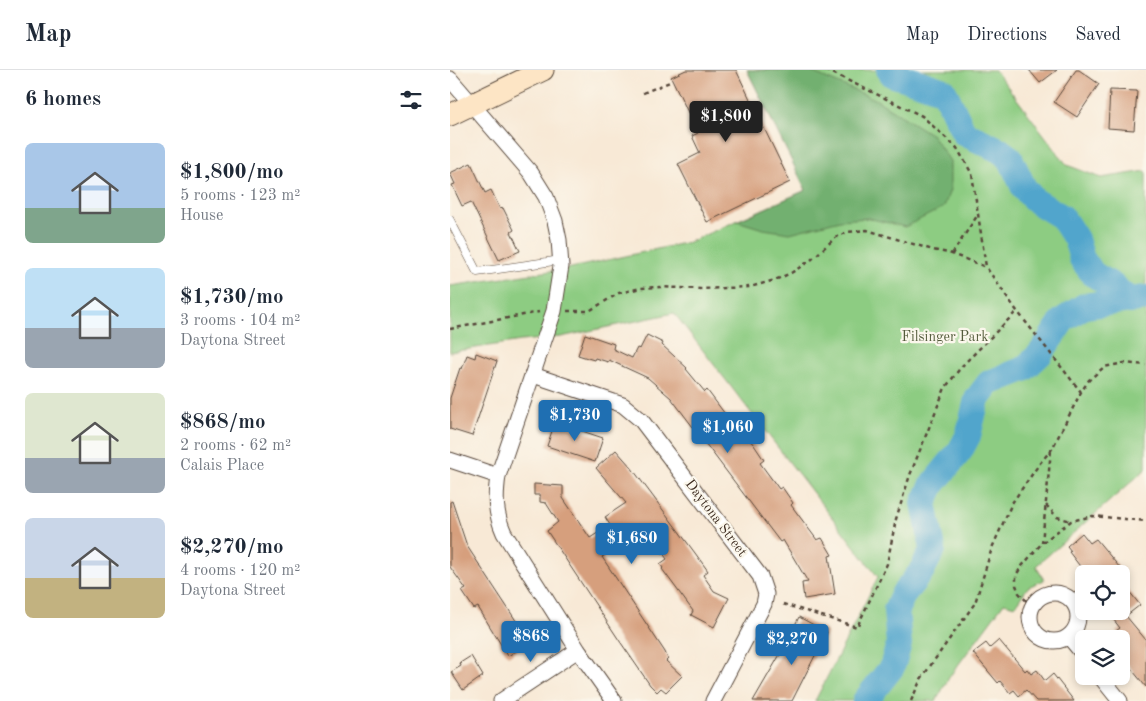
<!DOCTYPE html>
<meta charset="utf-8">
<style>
:root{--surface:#fff;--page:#f6f6f7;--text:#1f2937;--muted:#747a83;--line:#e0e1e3;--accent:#1f6fb2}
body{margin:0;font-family:"Old Standard TT",serif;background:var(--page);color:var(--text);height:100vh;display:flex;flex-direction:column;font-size:19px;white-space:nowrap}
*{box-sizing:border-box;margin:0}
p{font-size:16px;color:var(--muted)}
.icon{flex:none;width:28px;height:28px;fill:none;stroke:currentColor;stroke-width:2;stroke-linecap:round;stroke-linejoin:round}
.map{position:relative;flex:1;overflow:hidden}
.side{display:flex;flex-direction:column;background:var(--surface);width:450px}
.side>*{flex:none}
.buttons{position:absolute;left:625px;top:495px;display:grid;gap:10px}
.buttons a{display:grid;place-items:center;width:55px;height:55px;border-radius:8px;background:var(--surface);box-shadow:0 2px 8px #0003;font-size:25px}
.price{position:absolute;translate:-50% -42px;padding:0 11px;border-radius:5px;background:var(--accent);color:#fff;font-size:16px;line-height:32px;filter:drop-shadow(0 1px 2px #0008)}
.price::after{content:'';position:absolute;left:50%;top:30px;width:15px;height:11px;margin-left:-8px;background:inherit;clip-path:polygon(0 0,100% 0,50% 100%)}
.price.selected{background:#222;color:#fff}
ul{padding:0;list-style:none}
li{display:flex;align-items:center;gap:15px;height:125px;padding:0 25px}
li span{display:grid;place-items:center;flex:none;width:140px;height:100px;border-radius:8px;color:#555}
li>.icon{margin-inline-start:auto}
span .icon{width:60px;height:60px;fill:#fffc;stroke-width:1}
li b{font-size:21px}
h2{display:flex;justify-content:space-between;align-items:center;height:60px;padding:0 25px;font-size:21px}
header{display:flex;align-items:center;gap:30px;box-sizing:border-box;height:70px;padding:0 25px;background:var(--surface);border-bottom:1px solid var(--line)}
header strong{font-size:24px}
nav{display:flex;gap:28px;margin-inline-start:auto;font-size:18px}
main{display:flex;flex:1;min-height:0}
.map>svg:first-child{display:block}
.green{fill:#8dcc82;stroke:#647b50}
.forest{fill:#72b070;stroke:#566d47}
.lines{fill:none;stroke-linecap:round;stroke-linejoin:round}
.river{stroke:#51a5cc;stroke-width:26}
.building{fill:#d69f7d}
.service-casing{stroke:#57473a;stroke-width:9}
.minor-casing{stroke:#57473a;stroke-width:17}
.secondary-casing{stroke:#57473a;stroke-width:23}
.path{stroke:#57473a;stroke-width:2.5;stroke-dasharray:4 4;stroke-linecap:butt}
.service{stroke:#fff;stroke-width:8}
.minor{stroke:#fff;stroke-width:15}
.secondary{stroke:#fde5c5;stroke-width:21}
.labels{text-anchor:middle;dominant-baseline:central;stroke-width:4.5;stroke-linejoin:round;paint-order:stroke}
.park-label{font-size:14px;fill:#545b3c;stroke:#fbf7ec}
.street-label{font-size:14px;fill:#3b2a1e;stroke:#fbf7ec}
</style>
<header>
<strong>Map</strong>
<nav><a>Map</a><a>Directions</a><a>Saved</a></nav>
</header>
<main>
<section class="side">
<h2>6 homes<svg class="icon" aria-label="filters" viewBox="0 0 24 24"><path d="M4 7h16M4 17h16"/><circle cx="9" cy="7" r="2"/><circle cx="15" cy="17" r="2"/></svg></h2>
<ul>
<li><span style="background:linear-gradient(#a9c7e8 65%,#7fa58c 0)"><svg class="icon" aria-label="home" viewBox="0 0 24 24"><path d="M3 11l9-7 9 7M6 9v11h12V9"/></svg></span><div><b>$1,800/mo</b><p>5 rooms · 123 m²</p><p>House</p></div></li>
<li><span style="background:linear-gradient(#bfe0f5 60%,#9aa5b1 0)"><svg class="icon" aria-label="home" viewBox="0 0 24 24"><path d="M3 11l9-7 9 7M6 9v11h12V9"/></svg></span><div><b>$1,730/mo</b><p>3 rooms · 104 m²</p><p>Daytona Street</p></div></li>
<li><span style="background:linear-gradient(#dfe7d0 65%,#9aa5b1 0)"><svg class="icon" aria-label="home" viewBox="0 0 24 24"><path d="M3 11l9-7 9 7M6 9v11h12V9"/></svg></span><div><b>$868/mo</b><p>2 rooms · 62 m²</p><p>Calais Place</p></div></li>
<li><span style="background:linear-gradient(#c9d6e8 60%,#c2b280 0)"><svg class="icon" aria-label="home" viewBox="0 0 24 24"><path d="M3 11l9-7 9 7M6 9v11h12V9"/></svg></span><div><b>$2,270/mo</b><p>4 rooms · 120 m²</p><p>Daytona Street</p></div></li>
</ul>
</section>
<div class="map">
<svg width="696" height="631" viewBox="0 0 696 631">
<rect width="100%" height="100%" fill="#fbf7ec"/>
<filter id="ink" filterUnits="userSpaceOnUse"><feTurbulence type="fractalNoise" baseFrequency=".02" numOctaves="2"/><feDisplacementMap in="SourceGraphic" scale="10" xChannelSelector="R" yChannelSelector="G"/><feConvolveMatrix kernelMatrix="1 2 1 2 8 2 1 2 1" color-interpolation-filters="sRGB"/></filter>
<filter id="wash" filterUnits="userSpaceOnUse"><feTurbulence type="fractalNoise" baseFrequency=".0096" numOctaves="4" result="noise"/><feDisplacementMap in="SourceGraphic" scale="20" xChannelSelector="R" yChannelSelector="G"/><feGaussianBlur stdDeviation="1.12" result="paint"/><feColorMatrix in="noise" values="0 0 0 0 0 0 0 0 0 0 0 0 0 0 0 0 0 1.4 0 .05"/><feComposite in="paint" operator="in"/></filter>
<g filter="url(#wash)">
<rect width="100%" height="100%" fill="#f8e9d6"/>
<path class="green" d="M297 0H545L617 95 651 108 696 101V399L586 496 594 510 578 517 565 536 554 533 500 606 486 631H365L428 507 224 243 111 267 71 271 0 282V216L121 198 239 172 356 120Z"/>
<path class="forest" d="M297 0H357L425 29 482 65 500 91V120L494 137 455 157 418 148 390 150 340 163 313 159 287 151 356 120Z"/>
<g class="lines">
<path class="river" d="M439 0 443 5 465 11 494 21 514 63 549 80 560 88 574 118 584 130 612 147 626 169 632 189 643 204 663 216 680 231
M415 631 442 597 449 574 446 540 454 523 471 502 483 479 474 433 483 414 510 381 518 366 527 329 539 313 574 299 590 284 613 250 634 236 696 228"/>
</g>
<g id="blocks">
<path class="building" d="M236 0H286L340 112 257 152 228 94 250 83 242 66 248 63 221 7Z
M579 0H607L590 13Z
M626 0H629L649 14 627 47 604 32Z
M660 20 687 21 684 60 658 58Z
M21 93 35 123 41 120 50 139 53 138 64 160 61 162 70 181 49 190 21 132 12 136 2 115 5 114 0 103Z
M135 264 164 274 163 279 182 288 187 278 190 279 197 265 213 273 212 275 237 298 236 299 255 322 257 320 281 352 283 350 304 375 314 390 310 393 329 419 332 417 343 433 341 435 367 470 372 468 382 485 379 486 385 524 354 529 352 513 358 512 333 470 330 472 221 328 198 308 159 290 158 292 145 288 144 290 128 285Z
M26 283 47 291 22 366 0 359V328L10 298 12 299 17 285 25 288Z
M105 352 153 368 145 392 97 376Z
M166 380 181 397 245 483 258 501 253 505 264 521 279 528 264 557 241 545 243 541 212 499 213 498 210 494 217 489 194 457 180 469 152 487 215 582 218 589 216 591 232 606 216 622 211 618 207 622 200 615 169 570 97 461 108 452 96 433 90 432V425H84V414L113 416V428L140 468 160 455 155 447 176 433 146 398Z
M2 431 17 476 80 572 58 586 28 537 24 539 12 521 16 519 0 497V432Z
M632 463 640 473 646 469 675 504H636L619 482 621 481 617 476Z
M671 511 690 535 676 546 696 570V617L671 586V568L666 561 670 558 657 541H671Z
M349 547 377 562 342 631H303L332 581 345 586 355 567 342 561Z
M549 570 575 601 577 599 581 604 587 600 595 611 603 604 624 631H586L576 620 569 626 564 620 560 623 550 611 548 613 523 583 536 573 540 578Z
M21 586 33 606 13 620 1 602 11 596 10 593Z"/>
</g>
</g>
<g filter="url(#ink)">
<use href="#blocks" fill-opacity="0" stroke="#57473a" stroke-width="1"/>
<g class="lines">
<g class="service-casing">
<path id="service" d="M0 150 27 202 111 190"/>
</g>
<g class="minor-casing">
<path id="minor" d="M0 9 81 103 96 127 105 151 109 170 111 196 104 241 48 406C45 427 45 443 54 463L128 580 164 631
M83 305 173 335 191 350 310 506 316 524 314 534 263 631
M0 390 48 406
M580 547a24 24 0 1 1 48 0a24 24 0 1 1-48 0Z
M619 567 634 585
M650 606 670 631
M51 631 128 580"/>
</g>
<g class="secondary-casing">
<path id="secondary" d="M0 45 93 0"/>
</g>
<path class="path" d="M376 0 472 46 507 78 522 104 536 197 567 241 631 322
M193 23 222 11
M502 184 527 146
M117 241H139L169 223 191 218 210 217 250 219 300 217 325 210 341 203 361 190 385 168 397 162 417 160 483 180 499 183 536 197
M0 259 89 242
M596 435 607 447 621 451
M592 473 601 380
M333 534 407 557 437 494 446 449 460 405 495 318 512 296 567 241
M582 537 569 523 566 515V505L572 496 592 473 621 451 643 446 696 451
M461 631 471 609 525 533 542 478 562 433 590 393 602 379 631 322 639 310 654 297 674 293 696 295"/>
<use href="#service" class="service"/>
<use href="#minor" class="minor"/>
<use href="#secondary" class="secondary"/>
</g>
</g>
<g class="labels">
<g class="park-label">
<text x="495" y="267">Filsinger Park</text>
</g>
<g class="street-label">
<text transform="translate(266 448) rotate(53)">Daytona Street</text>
</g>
</g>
</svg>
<div class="buttons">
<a><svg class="icon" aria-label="locate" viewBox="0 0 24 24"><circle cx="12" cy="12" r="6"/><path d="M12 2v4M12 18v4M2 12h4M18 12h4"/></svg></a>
<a><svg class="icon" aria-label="layers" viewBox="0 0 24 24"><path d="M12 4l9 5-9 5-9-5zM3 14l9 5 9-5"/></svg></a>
</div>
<b class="price selected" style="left:276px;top:73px">$1,800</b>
<b class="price" style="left:125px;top:372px">$1,730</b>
<b class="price" style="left:278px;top:384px">$1,060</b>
<b class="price" style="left:182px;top:495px">$1,680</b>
<b class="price" style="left:81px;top:593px">$868</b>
<b class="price" style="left:342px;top:596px">$2,270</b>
</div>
</main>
